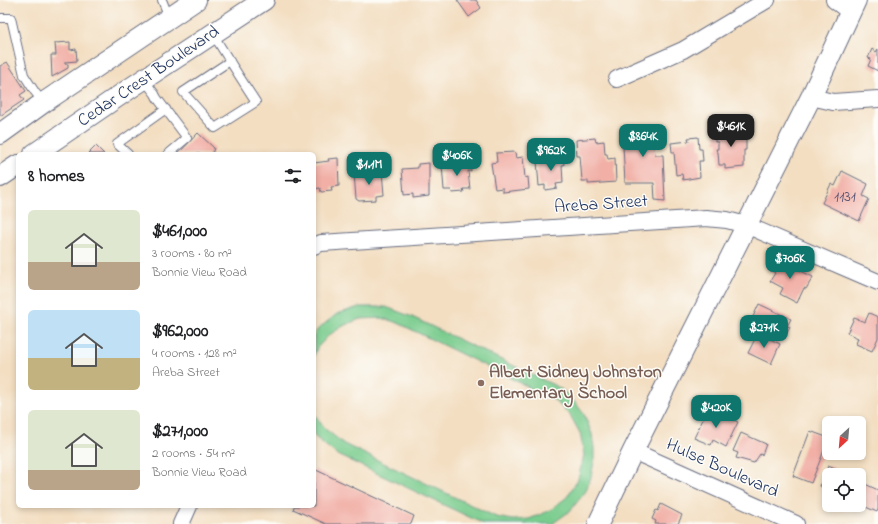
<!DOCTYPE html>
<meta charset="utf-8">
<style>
:root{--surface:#fff;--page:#f2f2f2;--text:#202124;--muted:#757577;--accent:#0f766e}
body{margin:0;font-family:"Indie Flower",sans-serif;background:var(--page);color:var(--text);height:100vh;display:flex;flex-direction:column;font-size:15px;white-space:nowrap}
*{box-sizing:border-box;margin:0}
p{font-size:13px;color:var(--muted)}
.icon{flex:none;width:22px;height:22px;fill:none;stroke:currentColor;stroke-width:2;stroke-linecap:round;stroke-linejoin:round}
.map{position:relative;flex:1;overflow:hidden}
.drawer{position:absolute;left:16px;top:152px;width:300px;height:356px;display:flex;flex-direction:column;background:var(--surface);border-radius:6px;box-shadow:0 2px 6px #0003}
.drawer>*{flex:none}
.needle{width:26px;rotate:206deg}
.buttons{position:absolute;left:822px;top:416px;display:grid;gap:8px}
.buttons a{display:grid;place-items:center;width:44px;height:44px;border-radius:6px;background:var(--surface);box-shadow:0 2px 6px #0003;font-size:20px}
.price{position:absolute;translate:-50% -34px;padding:0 9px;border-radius:8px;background:var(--accent);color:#fff;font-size:13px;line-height:26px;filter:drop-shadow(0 1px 2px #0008)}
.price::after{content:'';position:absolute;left:50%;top:24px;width:12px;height:9px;margin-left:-6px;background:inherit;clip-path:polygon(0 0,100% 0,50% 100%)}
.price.current{background:#222;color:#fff}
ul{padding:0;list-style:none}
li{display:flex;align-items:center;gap:12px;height:100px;padding:0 12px}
li span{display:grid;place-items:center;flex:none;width:112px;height:80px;border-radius:6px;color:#555}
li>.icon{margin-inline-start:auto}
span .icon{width:48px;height:48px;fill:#fffc;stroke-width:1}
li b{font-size:17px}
h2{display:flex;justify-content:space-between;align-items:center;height:48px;padding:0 12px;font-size:17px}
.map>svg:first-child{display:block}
.green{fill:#7acc8e;stroke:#4a7e76}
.building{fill:#f1afa6}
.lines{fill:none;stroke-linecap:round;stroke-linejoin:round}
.service-casing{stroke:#676c81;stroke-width:10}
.minor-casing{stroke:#676c81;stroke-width:18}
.tertiary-casing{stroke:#676c81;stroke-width:22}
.service{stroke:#fff;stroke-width:8}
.minor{stroke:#fff;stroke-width:16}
.tertiary{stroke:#fff;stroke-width:20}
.education-dot{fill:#8d6e63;stroke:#fdfcf7;stroke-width:1.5}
.labels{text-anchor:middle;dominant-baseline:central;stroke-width:3;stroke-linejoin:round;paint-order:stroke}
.number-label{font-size:16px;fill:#504f70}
.street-label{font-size:18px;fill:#1b2f5e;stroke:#fdfcf7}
.education-label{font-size:18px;font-weight:bold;fill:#785e54;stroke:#fdfcf7;text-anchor:start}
</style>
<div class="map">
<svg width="878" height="524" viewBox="0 0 878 524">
<rect width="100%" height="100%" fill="#fdfcf7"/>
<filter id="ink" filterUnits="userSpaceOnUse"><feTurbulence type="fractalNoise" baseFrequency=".025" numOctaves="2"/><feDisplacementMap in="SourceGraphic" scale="8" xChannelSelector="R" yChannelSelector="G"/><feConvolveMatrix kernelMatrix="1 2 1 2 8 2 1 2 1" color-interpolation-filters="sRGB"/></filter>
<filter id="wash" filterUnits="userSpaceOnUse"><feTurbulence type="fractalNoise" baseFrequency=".012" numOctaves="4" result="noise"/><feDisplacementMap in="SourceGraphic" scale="16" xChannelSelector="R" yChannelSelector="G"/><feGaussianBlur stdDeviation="0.9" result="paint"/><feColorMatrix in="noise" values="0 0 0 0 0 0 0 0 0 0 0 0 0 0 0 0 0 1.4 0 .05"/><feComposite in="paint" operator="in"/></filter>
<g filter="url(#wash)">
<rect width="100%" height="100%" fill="#f3dec1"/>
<path class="green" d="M359 307H386L410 316 560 388 573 400 584 414 592 434 594 448V462L591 477 586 491 570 511 552 524H484L336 454 314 436V413L324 428 344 444 496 517 513 520 529 519 549 511 567 497 578 479 584 455 580 433 570 415 553 399 398 323 382 318 360 319 345 325 329 335 317 348 314 356V335L318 329 337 314Z"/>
<g id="blocks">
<path class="building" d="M457 0H476L481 8 469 17Z
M70 42V50L76 49 77 61 65 62V64H68V68L52 77 51 55H56L55 43Z
M872 49 876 52 878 49V71L868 66 871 59 868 58Z
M7 62 26 91 20 95 24 100 0 116V66Z
M661 126 662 137 651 138 652 147 654 146 655 155H663L665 201 655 200 654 183H625L622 127Z
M742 127 743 138H746V150H744V167L725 169V165H719L718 152H717L716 149H718V142H715V132L730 131V128Z
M198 133 214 148 212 154H178Z
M698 137 699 149H702L703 161H699L700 177 683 180 682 174 676 175 674 152H672L671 143 689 141 688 138Z
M595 138 596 142 604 141 605 154H607L608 159 615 158 616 182 588 184V181H582L580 156H577L576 140Z
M96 146 104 154H88Z
M515 152 516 158 523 157 525 178 528 177 529 189 503 192V188L495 189 491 163 497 162 496 153Z
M563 155 564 165H562L563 183 556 184 557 188 545 190V185L539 186 537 161 552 159V156Z
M338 158 339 186 331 187 332 191 321 192 320 188 314 189V163L329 161 328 159Z
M470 159 471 171H468L470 189H463L464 192 452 193 451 190H444L442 165 461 164 460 160Z
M429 163V196L413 198V194L404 195 402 169 418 168V164Z
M382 171 384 195 376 196V200L359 201 356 199 354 173Z
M842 171 868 184 863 196 869 199 859 221 822 203 831 184 835 186Z
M779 260 813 277 806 289 804 288 797 303 780 294 783 288 770 281 775 273 771 270 774 264 776 265Z
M759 304 791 319 787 326 790 327 787 333 785 332 783 336 751 321Z
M869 313 878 317V338L872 351 856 344 858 338 847 333 854 318 865 322Z
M758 333 780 344 771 364 748 353Z
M708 409 738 422 726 447 713 440 711 445 694 438Z
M810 431 829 438 811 483 793 476Z
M741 433 766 444 762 455 760 454 754 463 736 458 738 453 733 451Z
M828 466 850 475H829V497L826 495 828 489 820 486Z
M314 469 414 516 411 524H326L293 509 295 506H314Z
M863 483 878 490V509L877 512 859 504V491Z
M661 504 682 515 678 524H655L656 521 652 519 656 510 658 511Z"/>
</g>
</g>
<g filter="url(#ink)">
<use href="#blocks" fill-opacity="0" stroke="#676c81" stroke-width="1"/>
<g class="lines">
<g class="service-casing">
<path id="service" d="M162 0 169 17
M0 18H11L24 75 35 92 43 102
M213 34C227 57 241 79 256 102L215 128 183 92 230 61
M144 80 155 94 157 98 187 138 168 154
M128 154 117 144 166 109"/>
</g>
<g class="minor-casing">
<path id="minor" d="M834 0 850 12
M617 79 683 50 767 0
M811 97 833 102 878 99
M314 246 321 243 706 218 727 220 746 225 878 282
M633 451 796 524
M181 524 189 506"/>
</g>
<g class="tertiary-casing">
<path id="tertiary" d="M0 134 43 103 196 0
M34 154 132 87 264 0
M0 177 18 165
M598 524 633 451 811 97 856 0"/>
</g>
<use href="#service" class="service"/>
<use href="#minor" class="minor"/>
<use href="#tertiary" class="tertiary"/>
</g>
</g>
<circle class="education-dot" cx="481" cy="383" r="4"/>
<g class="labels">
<g class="number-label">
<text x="845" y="197">1131</text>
</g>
<g class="street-label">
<text transform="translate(149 77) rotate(-34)">Cedar Crest Boulevard</text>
<text transform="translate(601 205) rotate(-4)">Areba Street</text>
<text transform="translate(722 469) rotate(24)">Hulse Boulevard</text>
</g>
<g class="education-label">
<text x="489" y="373">Albert Sidney Johnston<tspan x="489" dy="21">Elementary School</tspan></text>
</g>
</g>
</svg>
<div class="buttons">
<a><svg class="needle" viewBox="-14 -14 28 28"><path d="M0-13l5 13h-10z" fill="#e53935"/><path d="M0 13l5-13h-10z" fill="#757577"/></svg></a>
<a><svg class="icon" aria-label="locate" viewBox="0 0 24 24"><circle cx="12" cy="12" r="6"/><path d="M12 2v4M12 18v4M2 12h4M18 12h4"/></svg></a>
</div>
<b class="price current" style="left:731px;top:148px">$461K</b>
<b class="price" style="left:643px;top:158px">$864K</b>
<b class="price" style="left:551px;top:172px">$962K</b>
<b class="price" style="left:457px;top:177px">$406K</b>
<b class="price" style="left:369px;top:186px">$1.1M</b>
<b class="price" style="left:790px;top:280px">$706K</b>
<b class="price" style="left:764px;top:349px">$271K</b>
<b class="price" style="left:716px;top:429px">$420K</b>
<section class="drawer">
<h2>8 homes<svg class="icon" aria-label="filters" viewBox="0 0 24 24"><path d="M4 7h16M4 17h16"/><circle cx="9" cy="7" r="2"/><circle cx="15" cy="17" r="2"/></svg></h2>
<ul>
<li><span style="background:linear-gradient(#dfe7d0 65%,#b9a48a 0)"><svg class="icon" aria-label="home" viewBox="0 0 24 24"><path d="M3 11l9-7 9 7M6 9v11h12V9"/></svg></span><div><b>$461,000</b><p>3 rooms · 80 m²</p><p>Bonnie View Road</p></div></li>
<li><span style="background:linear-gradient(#bfe0f5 60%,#c2b280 0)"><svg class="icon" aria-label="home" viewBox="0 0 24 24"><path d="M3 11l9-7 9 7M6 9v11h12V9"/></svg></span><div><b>$962,000</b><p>4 rooms · 128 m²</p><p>Areba Street</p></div></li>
<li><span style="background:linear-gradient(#dfe7d0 75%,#b9a48a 0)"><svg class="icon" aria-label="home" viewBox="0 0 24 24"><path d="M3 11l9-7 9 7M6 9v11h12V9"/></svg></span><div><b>$271,000</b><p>2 rooms · 54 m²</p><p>Bonnie View Road</p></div></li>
</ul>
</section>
</div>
